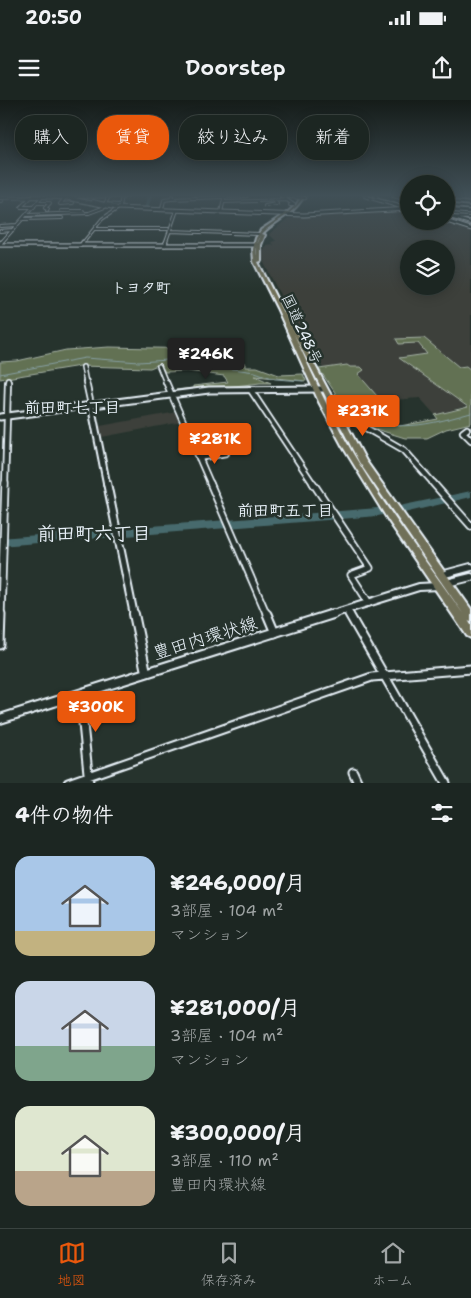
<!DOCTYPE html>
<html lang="ja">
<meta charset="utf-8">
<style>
:root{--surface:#1c2622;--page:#29322f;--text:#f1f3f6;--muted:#a0a5a5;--line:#3a4340;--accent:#ea580c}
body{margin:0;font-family:"Shantell Sans","Klee One",sans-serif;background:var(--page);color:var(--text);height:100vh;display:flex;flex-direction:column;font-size:19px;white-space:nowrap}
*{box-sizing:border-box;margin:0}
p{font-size:16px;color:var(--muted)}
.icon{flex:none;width:28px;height:28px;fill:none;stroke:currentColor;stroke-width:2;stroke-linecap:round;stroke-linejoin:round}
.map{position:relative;height:683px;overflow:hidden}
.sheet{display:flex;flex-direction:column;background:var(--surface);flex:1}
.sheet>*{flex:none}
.hud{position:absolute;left:15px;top:15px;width:441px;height:45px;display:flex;gap:10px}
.fabs{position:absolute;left:400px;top:75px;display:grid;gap:10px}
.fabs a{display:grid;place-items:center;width:55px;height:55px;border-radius:50%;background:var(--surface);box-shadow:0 2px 12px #0003,0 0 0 1px var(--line);font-size:25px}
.price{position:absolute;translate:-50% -42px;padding:0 11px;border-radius:5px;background:var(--accent);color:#fff;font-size:16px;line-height:32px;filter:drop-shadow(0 1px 2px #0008)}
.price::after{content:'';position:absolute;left:50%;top:30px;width:15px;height:11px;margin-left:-8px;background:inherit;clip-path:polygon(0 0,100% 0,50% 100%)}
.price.active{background:#222;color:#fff}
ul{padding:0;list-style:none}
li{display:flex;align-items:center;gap:15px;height:125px;padding:0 15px}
li span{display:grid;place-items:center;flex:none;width:140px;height:100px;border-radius:15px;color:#555}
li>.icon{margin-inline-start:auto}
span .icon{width:60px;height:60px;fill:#fffc;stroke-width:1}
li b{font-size:21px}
h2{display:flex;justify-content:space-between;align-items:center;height:60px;padding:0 15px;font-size:21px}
.pill{padding:0 18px;border-radius:20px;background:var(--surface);box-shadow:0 2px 12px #0003,0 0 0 1px var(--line);font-size:18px;line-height:45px}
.pill.active{background:var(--accent);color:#fff}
.status{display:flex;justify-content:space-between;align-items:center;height:35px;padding:0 25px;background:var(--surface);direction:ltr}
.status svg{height:14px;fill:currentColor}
header{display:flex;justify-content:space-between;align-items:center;height:65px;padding:0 15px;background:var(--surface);font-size:22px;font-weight:600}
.tabs{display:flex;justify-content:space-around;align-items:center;height:70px;border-top:1px solid var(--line);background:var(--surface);font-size:14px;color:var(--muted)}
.tabs a{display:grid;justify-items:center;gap:2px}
.tabs .active{color:var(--accent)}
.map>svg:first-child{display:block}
.built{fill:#3c413b;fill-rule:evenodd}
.green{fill:#627152;stroke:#a5b1a5}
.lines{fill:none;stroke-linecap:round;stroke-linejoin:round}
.stream{stroke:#87a0a5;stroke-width:1}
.river{fill:#476a6d;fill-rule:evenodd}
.minor-far5-casing{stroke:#e8f1f8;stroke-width:4}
.minor-far4-casing{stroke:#e8f1f8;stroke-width:5}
.minor-far3-casing{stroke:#e8f1f8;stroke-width:6}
.minor-far2-casing{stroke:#e8f1f8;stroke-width:8}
.minor-far1-casing{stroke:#e8f1f8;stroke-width:9}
.minor-casing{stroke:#e8f1f8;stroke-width:11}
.tertiary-far4-casing{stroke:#e8f1f8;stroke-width:4.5}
.tertiary-far3-casing{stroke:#e8f1f8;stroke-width:5.5}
.tertiary-far2-casing{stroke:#e8f1f8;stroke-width:9}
.tertiary-far1-casing{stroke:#e8f1f8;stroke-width:10}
.tertiary-casing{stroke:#e8f1f8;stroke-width:12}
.secondary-casing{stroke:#e8f1f8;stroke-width:5}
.trunk-casing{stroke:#e8f1f8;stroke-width:4}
.minor-far5{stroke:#26332d;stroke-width:2}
.minor-far4{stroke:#26332d;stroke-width:2.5}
.minor-far3{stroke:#26332d;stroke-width:3}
.minor-far2{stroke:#26332d;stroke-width:4.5}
.minor-far1{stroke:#26332d;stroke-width:5.5}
.minor{stroke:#26332d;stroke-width:7}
.tertiary-far4{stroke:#26332d;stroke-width:2.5}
.tertiary-far3{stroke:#26332d;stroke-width:3}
.tertiary-far2{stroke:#26332d;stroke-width:5}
.tertiary-far1{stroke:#26332d;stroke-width:6}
.tertiary{stroke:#26332d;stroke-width:8}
.secondary{stroke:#26332d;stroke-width:3}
.trunk{fill:#706f59;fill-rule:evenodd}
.rail{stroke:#e8f1f8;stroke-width:1}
.labels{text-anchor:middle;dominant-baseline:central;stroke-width:5;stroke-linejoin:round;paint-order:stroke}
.far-quarter-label{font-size:15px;font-weight:bold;fill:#e8f1f8;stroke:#26332d}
.street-label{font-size:15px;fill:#e8f1f8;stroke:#26332d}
.neighbourhood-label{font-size:16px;font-weight:bold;fill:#e8f1f8;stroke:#26332d}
.near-street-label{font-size:18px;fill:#e8f1f8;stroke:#26332d}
.near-neighbourhood-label{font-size:19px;font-weight:bold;fill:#e8f1f8;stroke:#26332d}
</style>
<div class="status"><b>20:50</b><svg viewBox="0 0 49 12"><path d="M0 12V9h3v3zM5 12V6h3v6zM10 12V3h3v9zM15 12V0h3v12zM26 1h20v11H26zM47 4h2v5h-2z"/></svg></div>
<header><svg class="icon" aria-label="menu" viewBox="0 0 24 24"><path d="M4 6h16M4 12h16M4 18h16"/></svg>Doorstep<svg class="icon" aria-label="share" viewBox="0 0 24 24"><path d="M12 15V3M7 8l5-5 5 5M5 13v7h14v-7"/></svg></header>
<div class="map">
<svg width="471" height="683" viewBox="0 0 471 683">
<rect width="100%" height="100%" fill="#26332d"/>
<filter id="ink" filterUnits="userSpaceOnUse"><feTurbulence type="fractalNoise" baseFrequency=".02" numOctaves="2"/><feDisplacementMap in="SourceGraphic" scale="10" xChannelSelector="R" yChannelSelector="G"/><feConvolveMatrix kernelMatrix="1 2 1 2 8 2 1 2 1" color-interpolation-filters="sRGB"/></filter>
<g filter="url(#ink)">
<path class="built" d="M409 111V121H442L471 130V305L435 315 420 298 380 301 339 296 278 191 264 163 262 153 266 146 274 145 272 142 276 141 269 134 288 118ZM409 149H446V186H409Z
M177 312 181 322 102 337 100 326Z"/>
<path class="green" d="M424 238 459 267 466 266 471 270V323L446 329 427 338H405L366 326 354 319 355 314 353 318 340 312 331 300 338 303 332 295 336 294 319 269 347 265 350 267H361L364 270 358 274 383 303 361 305 350 298 340 299C361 300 360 312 374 322L400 326 438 319 435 315 468 307 399 258 427 254 418 243 399 244 396 239Z
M109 247 199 249 223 247 220 250 201 251 197 260 245 263V267H257L279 275 303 274 306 281 255 276 271 283H260L175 293V290L193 288V286L228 282 224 276 187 271 165 272 160 264 150 268 80 266 0 279V262L17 261 66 250Z"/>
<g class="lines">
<path class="stream" d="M0 274 85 258 139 262 182 259 195 264 255 272 275 279 303 281
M340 307C392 334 416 328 471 313"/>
<path class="river" d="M148 96H152L148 108 146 109 144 108Z
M471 391V397L404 413 400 412 399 409 400 406 404 405Z
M378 408 382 409 383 412 382 415 378 416 0 446V438Z"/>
<g class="minor-far5-casing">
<path id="minor-far5" d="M172 96 171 99 247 96
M375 96H377
M393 96 409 100
M469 96H471
M31 97 21 107H34
M64 97 128 96
M66 97 60 104 73 103
M446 97 471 100
M0 98 38 97
M284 98 294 105H290
M0 101H2
M93 101 105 104 109 96
M446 101 471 104
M224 102 287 100
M38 103H50L45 108 48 109 47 111
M105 104 120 105
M405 105 409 104
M446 105 471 108
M265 106 277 104 273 100
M162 109 164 100 171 99
M61 111H83
M221 112 224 99
M27 115 89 113 105 107
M446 116 471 123
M452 117 471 118
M23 119 62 118
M0 126 17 125
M94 129H168
M0 131 13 130
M170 131 260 134
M0 144 43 96
M82 144 102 119 120 107 122 96
M165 144 177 110"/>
</g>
<g class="minor-far4-casing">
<path id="minor-far4" d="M0 144 1 142
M81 145 83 142
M165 145 166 142"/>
</g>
<g class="minor-far3-casing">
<path id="minor-far3" d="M159 266 166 283
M83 267 86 283
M8 283V279"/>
</g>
<g class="minor-far2-casing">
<path id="minor-far2" d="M86 282 91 305
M166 282 211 385
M250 289 314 385
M336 311 404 350 435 385
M467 329 463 332 471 340
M199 358 226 353
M5 385 8 282"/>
</g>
<g class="minor-far1-casing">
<path id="minor-far1" d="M210 383 267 515
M313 383 370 468 351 475 369 503
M433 383 471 426
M347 510 350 515
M1 515 5 383"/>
</g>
<g class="minor-casing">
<path id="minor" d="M267 514 275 533
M349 514 446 683
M0 545 1 514
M80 594 89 683
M353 672 358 683
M68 683 372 577 471 569"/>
</g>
<g class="tertiary-far4-casing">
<path id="tertiary-far4" d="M281 96 305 98
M365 96 408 109
M446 121 471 129"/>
</g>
<g class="tertiary-far3-casing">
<path id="tertiary-far3" d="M0 145H259"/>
</g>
<g class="tertiary-far2-casing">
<path id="tertiary-far2" d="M91 305 107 385
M0 317 209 290 323 289"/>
</g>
<g class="tertiary-far1-casing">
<path id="tertiary-far1" d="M107 383 134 515
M441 475 471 467
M447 483 471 477
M329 515 419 487 439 486"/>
</g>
<g class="tertiary-casing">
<path id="tertiary" d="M134 514 146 572
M0 619 333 514"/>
</g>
<g class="secondary-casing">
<path id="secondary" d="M34 96 67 98 117 108 304 115 409 109
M446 110 471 112"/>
</g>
<g class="trunk-casing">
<path id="trunk" d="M302 96H304C300 103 295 109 288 114 279 121 269 126 262 134L265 135 261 145V161L258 162 283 212 287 213 366 361 471 509V521L468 520 471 525V538L467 536 388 420 343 347 319 302 277 208 254 162 253 149 256 138 261 130 288 112 296 105ZM261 135 257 145V156C256 148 257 142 261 135ZM294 234 359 362 464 515C430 467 394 420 363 370 336 327 315 281 294 234Z"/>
</g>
<use href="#minor-far5" class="minor-far5"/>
<use href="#minor-far4" class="minor-far4"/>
<use href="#minor-far3" class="minor-far3"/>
<use href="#minor-far2" class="minor-far2"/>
<use href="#minor-far1" class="minor-far1"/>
<use href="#minor" class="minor"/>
<use href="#tertiary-far4" class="tertiary-far4"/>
<use href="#tertiary-far3" class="tertiary-far3"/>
<use href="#tertiary-far2" class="tertiary-far2"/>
<use href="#tertiary-far1" class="tertiary-far1"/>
<use href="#tertiary" class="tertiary"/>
<use href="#secondary" class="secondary"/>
<use href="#trunk" class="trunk"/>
<path class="rail" d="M369 96 409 107
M446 118 471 126"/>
</g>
</g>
<linearGradient id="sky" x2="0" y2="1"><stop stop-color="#151c19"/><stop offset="0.5" stop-color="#415057"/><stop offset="1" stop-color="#415057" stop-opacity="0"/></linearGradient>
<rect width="471" height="191" fill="url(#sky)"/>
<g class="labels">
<g class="far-quarter-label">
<text x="141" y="188">トヨタ町</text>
</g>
<g class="street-label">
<text transform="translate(302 229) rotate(65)">国道248号</text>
</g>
<g class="neighbourhood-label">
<text x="72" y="307">前田町七丁目</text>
<text x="285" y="410">前田町五丁目</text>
</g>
<g class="near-street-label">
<text transform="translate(205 538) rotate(-17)">豊田内環状線</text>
</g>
<g class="near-neighbourhood-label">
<text x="94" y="433">前田町六丁目</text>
</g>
</g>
</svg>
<div class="fabs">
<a><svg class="icon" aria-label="locate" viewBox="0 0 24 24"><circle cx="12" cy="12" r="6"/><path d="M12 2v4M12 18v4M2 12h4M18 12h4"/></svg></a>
<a><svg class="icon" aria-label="layers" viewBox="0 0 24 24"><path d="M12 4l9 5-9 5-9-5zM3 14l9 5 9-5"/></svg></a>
</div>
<b class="price active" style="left:206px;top:280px">¥246K</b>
<b class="price" style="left:363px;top:337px">¥231K</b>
<b class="price" style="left:215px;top:365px">¥281K</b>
<b class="price" style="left:96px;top:633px">¥300K</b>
<div class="hud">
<a class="pill">購入</a>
<a class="pill active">賃貸</a>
<a class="pill">絞り込み</a>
<a class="pill">新着</a>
</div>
</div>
<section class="sheet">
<h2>4件の物件<svg class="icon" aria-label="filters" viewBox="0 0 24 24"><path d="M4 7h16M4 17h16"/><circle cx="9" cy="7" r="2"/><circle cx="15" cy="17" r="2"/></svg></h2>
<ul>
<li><span style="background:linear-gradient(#a9c7e8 75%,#c2b280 0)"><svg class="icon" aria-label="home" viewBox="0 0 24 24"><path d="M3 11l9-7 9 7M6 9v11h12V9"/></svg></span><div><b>¥246,000/月</b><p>3部屋 · 104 m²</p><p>マンション</p></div></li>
<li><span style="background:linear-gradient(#c9d6e8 65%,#7fa58c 0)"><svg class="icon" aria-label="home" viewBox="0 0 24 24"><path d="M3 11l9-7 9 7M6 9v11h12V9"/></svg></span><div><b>¥281,000/月</b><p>3部屋 · 104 m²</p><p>マンション</p></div></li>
<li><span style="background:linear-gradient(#dfe7d0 65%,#b9a48a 0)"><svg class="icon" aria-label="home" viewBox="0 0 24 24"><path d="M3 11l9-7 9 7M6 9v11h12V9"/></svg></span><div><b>¥300,000/月</b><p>3部屋 · 110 m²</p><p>豊田内環状線</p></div></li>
</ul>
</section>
<nav class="tabs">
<a class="active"><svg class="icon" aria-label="map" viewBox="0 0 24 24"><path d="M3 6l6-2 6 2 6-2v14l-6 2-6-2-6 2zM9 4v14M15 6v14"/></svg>地図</a>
<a><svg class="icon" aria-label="saved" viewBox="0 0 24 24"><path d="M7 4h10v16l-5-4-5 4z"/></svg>保存済み</a>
<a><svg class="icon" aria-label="home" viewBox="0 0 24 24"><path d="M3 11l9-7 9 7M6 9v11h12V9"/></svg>ホーム</a>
</nav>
